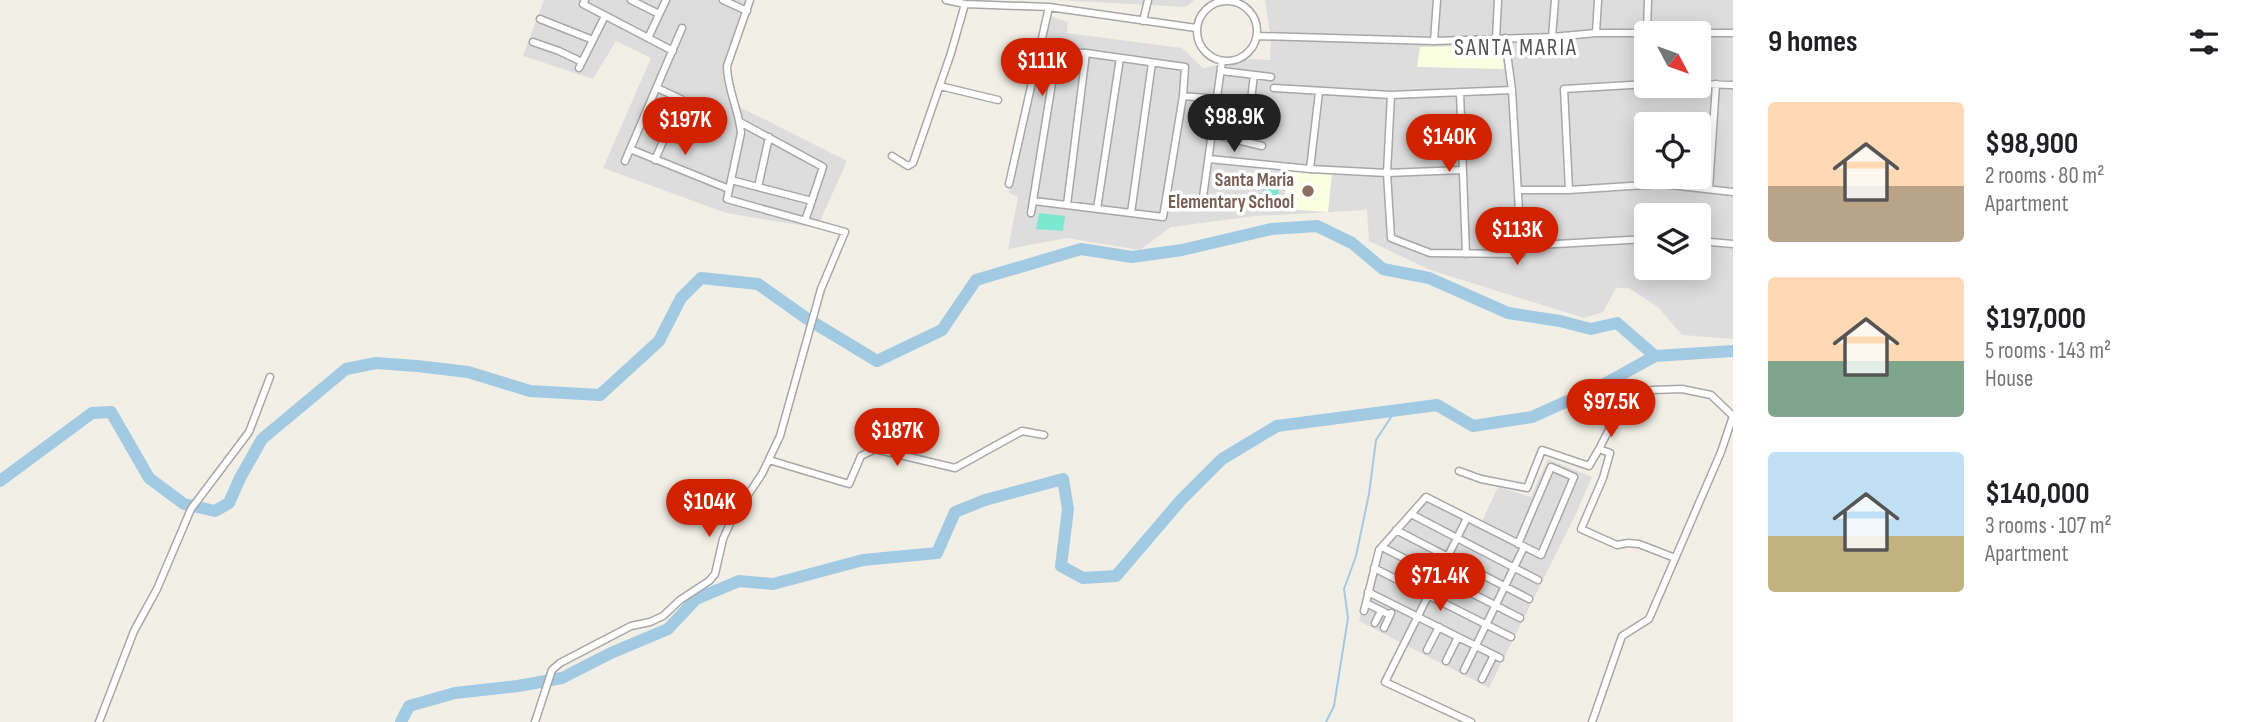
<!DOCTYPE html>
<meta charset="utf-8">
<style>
:root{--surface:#fff;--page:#f2f2f2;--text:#202124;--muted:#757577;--accent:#d12200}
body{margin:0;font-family:"Sofia Sans Condensed",sans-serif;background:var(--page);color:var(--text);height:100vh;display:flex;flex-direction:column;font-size:26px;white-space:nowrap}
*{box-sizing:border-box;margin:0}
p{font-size:23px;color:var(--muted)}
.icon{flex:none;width:38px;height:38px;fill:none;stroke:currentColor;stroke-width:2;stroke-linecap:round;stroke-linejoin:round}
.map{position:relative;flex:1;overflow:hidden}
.details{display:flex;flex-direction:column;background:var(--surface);width:525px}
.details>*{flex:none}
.needle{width:46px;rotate:131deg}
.fabs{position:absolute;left:1634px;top:21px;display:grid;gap:14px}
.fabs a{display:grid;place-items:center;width:77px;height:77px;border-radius:7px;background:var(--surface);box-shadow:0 4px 18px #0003;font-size:35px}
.price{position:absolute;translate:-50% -60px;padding:0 16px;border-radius:24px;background:var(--accent);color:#fff;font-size:23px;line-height:46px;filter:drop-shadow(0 2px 4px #0008)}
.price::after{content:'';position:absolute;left:50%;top:42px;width:21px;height:16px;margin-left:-10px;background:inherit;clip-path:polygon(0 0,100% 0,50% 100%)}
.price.on{background:#222;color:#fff}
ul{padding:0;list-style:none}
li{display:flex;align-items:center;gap:21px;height:175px;padding:0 35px}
li span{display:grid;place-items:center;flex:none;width:196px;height:140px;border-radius:7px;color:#555}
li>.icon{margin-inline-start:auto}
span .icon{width:84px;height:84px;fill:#fffc;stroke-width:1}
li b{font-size:30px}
h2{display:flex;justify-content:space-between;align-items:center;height:84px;padding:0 35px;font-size:30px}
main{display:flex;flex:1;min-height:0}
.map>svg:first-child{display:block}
.residential{fill:#dedddd;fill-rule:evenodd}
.education{fill:#faffe2}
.pitch{fill:#7de8d0}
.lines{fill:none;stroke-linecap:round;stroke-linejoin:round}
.stream{stroke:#a3cae3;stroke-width:2}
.river{stroke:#a3cae3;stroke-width:12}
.minor-casing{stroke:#a7a7a7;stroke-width:9}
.minor{stroke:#fff;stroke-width:6}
.education-dot{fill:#8d6e63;stroke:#fff;stroke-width:2.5}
.labels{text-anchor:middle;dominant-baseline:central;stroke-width:7;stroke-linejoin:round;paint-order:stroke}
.education-label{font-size:19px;font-weight:bold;fill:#785e54;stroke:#fff;text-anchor:end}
.quarter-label{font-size:23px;letter-spacing:2px;fill:#535353;stroke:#fff}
</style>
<main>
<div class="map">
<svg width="1733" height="722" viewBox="0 0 1733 722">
<rect width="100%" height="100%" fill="#f2f0e6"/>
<path class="residential" d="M544 0H749L724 70 734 104 847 161 817 228 726 213 603 168 651 58 616 41 593 79 523 56Z
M1056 0H1194L1186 7Z
M1265 0H1733V339L1682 335 1658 307 1629 288H1616L1603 312 1584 318 1430 270 1369 241 1367 210 1255 216 1171 227 1140 250 1067 238 1008 249 1018 197 1009 193 1049 16 1068 22 1067 33 1182 48 1203 68 1251 59 1270 60 1271 41ZM1647 33H1699V86H1647ZM1647 124H1699V177H1647ZM1647 215H1699V268H1647Z
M1548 459 1592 477 1574 518 1489 688 1359 621 1376 549 1424 493 1482 521 1498 487 1531 497Z"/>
<path class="education" d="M1502 45 1504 69 1417 67 1420 47Z
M1287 170 1332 173 1328 212 1284 209Z"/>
<path class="pitch" d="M1265 175 1281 177 1277 205 1261 204Z
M1039 213 1065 216 1063 231 1036 229Z"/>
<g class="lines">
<path class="stream" d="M1326 722 1334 706 1348 618 1344 589 1356 556 1369 494 1376 440 1395 411"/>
<path class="river" d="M0 481 92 413 111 412 149 478 184 504 215 511 229 503 240 478 262 439 346 369 376 363 417 366 468 372 530 391 600 395 659 341 681 298 701 278 758 284 806 318 877 361 942 330 976 280 1081 249 1132 257 1182 250 1271 229 1317 226 1352 243 1383 269 1429 278 1508 313 1560 321 1591 329 1617 323 1655 356
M401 722 409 706 455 693 518 686 562 678 611 653 668 629 696 599 739 581 773 584 863 560 937 553 955 512 985 500 1063 479 1068 509 1061 566 1083 578 1116 576 1181 500 1222 459 1277 426 1437 405 1473 426 1532 417 1601 386 1655 356 1733 351"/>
<g class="minor-casing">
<path id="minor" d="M585 0 583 4 673 51
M631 0 659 14
M723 0 747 11
M946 0 965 4 1049 7 1196 28
M1197 31a30 30 0 1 1 60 0a30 30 0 1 1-60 0Z
M540 19 593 40
M1143 21 1148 0
M1647 32 1648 0
M1596 33 1598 0
M1257 36 1434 41 1552 37 1596 33H1733
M1552 37 1555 0
M648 38 666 0
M1505 38 1512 90 1521 246
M1496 39 1498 0
M1434 41 1437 0
M533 42 559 51 582 62
M579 68 605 16
M1222 71 1271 77
M1699 84 1733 85
M940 86 998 100
M1274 88 1391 95 1512 90
M1460 92 1466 254
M1391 95 1387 173 1391 238 1430 253 1521 254V246L1647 239
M1183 96 1217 99
M677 109 698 117
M740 122 823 167 805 221
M1212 134 1262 146
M666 135 688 143
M1246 142 1254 75
M630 149 729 189
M892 156 908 166 913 163 951 53 965 4
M1209 159 1310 169 1387 173 1462 170
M655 160 681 99 657 88
M625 161 682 28
M1310 169 1319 92
M731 180 812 201
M1009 184 1049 7
M758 187 769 137
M1709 189 1716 84
M1518 190H1569L1661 184 1733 192
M1569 190 1564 89 1647 84
M1202 204 1222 61
M1067 205 1086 53
M1097 209 1120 58
M1031 213 1057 52 1086 53 1185 67 1183 96 1163 217 1034 201
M1131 213 1152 63
M1699 241 1733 244
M769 460 849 484 861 456 875 449 955 468 1022 431 1044 435
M1459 471 1481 479 1527 488 1542 450 1589 466 1599 449 1610 453 1603 478 1581 529 1617 545 1628 543 1639 544 1675 558
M1411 514 1538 580
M1467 518 1385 682 1471 722
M1396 530 1529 599
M1382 547 1520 618
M1374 568 1511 637
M1368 592 1500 658
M1366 603 1390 615
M1364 611 1379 550 1426 497 1541 555 1574 477 1551 467 1518 544
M1375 623 1381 611
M1384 628 1391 613
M1427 650 1439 627
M1446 661 1458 637
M1464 670 1524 547
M1482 679 1494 655
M99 722 134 631 157 589 191 509 249 432 270 377
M535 722 552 670 560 663 631 626 650 622 663 616 680 600 709 581 715 574 723 539 733 517 762 474 780 436 821 289 845 232 727 199 741 133C739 110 727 89 727 66L750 0
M1592 722 1622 636 1649 619 1721 452 1733 416 1711 395 1682 389 1652 390 1616 416 1599 449"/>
</g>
<use href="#minor" class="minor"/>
</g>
<circle class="education-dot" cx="1308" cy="191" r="7"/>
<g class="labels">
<g class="education-label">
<text x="1294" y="180">Santa Maria<tspan x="1294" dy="22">Elementary School</tspan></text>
</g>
<g class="quarter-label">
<text x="1516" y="48">SANTA MARIA</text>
</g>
</g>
</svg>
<div class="fabs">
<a><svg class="needle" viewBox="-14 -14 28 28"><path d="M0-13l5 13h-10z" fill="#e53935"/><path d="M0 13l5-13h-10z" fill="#757577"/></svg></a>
<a><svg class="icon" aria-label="locate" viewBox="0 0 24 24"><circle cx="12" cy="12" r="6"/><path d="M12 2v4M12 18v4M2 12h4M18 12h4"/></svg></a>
<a><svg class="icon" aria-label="layers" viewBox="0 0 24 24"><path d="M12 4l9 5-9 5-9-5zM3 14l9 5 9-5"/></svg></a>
</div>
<b class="price" style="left:1042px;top:98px">$111K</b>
<b class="price on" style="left:1234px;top:154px">$98.9K</b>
<b class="price" style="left:685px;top:157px">$197K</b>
<b class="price" style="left:1449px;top:174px">$140K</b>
<b class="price" style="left:1517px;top:267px">$113K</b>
<b class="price" style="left:1611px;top:439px">$97.5K</b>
<b class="price" style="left:897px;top:468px">$187K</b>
<b class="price" style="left:709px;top:539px">$104K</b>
<b class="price" style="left:1440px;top:613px">$71.4K</b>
</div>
<section class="details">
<h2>9 homes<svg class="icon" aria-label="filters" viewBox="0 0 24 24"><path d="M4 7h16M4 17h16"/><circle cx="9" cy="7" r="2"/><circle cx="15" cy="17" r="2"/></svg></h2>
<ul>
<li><span style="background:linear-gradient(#ffd9b3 60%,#b9a48a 0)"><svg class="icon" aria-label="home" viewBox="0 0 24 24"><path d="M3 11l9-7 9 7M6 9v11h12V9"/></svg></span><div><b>$98,900</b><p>2 rooms · 80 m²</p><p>Apartment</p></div></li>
<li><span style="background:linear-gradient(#ffd9b3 60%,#7fa58c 0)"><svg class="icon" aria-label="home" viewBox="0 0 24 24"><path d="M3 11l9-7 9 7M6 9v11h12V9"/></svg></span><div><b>$197,000</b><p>5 rooms · 143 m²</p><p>House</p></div></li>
<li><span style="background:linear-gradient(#bfe0f5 60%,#c2b280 0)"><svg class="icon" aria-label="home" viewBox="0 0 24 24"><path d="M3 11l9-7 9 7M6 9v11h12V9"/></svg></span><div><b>$140,000</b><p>3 rooms · 107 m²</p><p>Apartment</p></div></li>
</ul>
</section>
</main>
